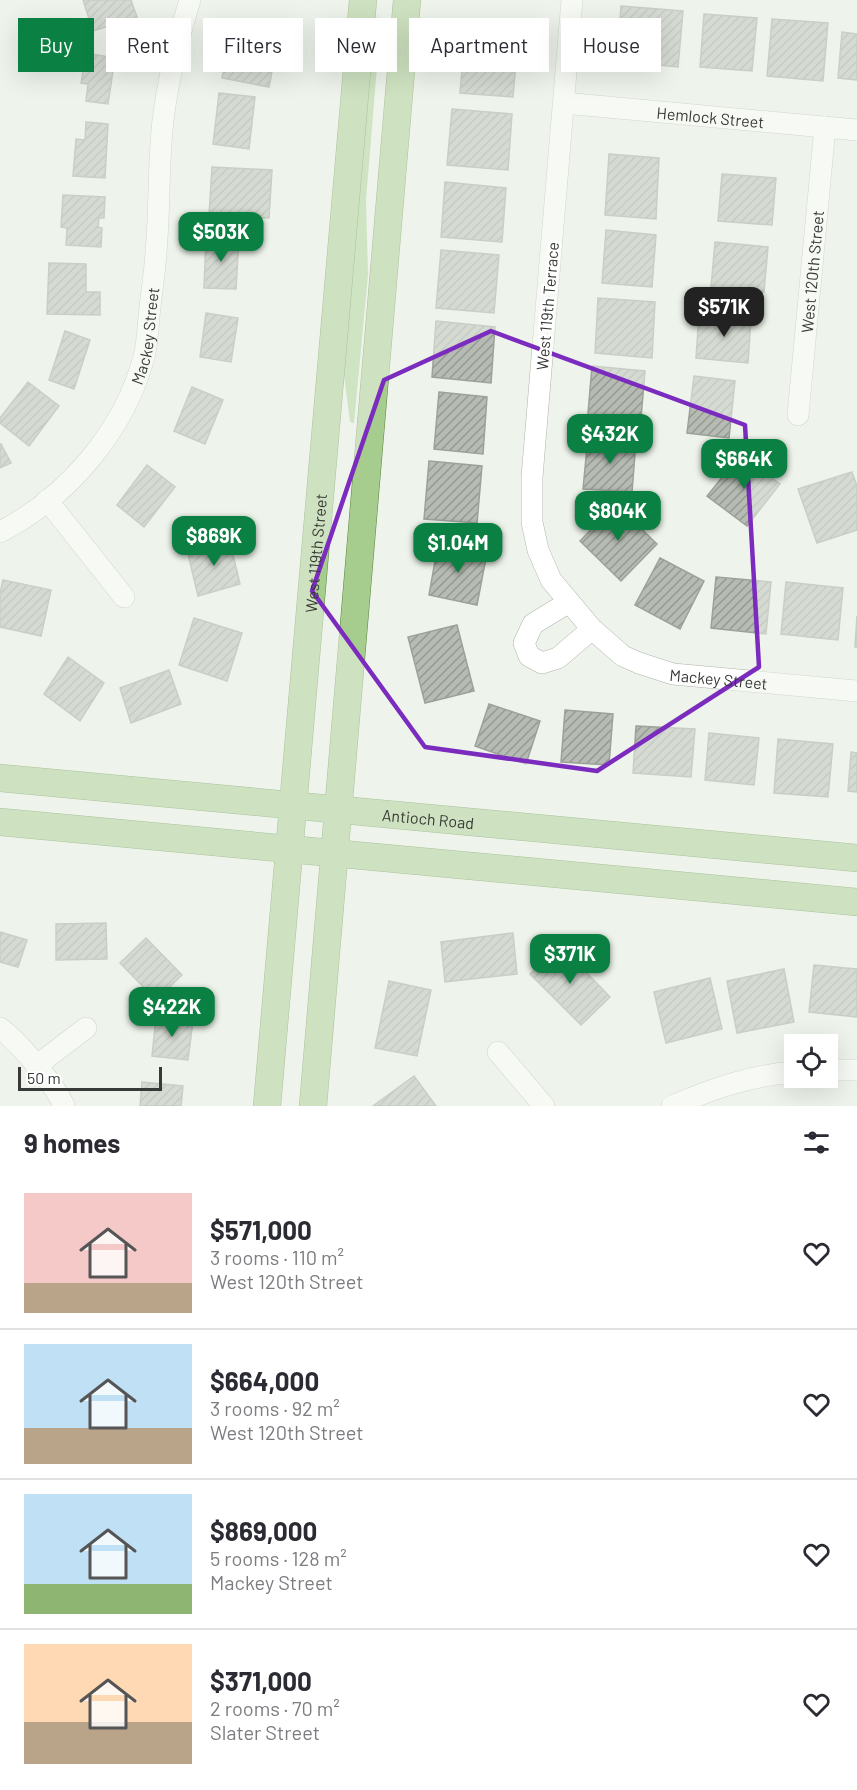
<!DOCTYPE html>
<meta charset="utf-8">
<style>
:root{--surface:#fff;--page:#f2f2f3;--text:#2b2b33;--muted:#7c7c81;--line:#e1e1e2;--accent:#0b8043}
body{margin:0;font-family:Barlow,sans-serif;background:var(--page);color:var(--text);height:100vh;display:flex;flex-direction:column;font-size:22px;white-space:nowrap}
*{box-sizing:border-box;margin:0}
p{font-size:20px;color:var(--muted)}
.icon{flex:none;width:33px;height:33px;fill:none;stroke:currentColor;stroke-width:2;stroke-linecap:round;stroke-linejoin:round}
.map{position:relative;height:1106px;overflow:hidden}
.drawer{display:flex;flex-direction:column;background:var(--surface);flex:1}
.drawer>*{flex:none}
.hud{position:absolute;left:18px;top:18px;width:822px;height:54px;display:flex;gap:12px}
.tools{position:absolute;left:784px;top:1034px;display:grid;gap:12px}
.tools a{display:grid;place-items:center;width:54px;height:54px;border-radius:0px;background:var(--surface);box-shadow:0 6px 24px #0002;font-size:30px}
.scale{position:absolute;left:18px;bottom:15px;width:144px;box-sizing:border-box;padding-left:6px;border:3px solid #373a36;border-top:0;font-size:16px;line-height:21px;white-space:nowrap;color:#373a36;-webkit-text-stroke:4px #fff;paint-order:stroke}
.price{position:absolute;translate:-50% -51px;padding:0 14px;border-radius:12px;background:var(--accent);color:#fff;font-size:20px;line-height:39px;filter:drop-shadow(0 2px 3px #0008)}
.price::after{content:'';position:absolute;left:50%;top:36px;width:18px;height:14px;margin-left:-9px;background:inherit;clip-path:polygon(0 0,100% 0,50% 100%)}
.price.current{background:#222;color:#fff}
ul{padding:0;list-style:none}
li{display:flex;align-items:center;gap:18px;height:150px;padding:0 24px}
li+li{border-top:2px solid var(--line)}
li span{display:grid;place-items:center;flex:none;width:168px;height:120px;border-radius:0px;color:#555}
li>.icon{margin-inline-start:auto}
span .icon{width:72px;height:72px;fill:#fffc;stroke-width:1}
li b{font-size:26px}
h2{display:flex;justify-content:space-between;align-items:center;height:72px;padding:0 24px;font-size:26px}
.chip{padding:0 21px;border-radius:0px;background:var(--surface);box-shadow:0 6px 24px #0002;font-size:21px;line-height:54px}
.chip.current{background:var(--accent);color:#fff}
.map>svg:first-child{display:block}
.grass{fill:#a7d090}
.building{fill:url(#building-hatch);stroke:#9ca299;stroke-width:1.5}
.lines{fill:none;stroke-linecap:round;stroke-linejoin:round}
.minor-casing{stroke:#afb4ac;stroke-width:22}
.major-casing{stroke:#5a833e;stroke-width:28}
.minor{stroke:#fff;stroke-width:21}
.major{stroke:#a7cd8e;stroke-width:27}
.marked{fill:none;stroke:#7b2cbf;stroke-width:4.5;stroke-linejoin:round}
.labels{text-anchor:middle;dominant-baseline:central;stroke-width:5;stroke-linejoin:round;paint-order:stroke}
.street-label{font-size:16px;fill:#373a36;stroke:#fff}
</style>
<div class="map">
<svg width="857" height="1106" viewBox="0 0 857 1106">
<defs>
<pattern id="building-hatch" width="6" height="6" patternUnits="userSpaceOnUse" patternTransform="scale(1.5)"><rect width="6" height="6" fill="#b6bcb3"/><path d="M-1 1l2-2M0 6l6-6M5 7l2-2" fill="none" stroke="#959a92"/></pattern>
</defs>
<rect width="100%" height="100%" fill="#eef4eb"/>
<path class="grass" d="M370 17 381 18 366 200 368 275 354 423 350 422 343 367Z"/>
<path class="building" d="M83 0H131L137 17 93 31Z
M621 6 683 11 678 67 617 61Z
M704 14 757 18 752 71 700 67Z
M772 19 828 23 823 81 767 76Z
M231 30 278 40 269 87 222 78Z
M842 32 857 34V80L838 78Z
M465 35 518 39 513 97 460 93Z
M86 53 115 58 108 104 86 101 88 84 81 83Z
M219 93 255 97 249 149 213 144Z
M452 109 512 114 508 170 447 165Z
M86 122 108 124 105 178 73 176 76 139 85 140Z
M609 154 659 158 656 219 605 215Z
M212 167 272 170 269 218 209 215Z
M722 174 776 178 772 225 718 221Z
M445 182 506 188 502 242 441 237Z
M63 195 105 197 104 218H99L98 227 102 228 101 247 66 245 67 228 61 227Z
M606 230 656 235 652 287 602 283Z
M206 237 239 239 236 289 204 288Z
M715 242 768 247 764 292 711 287Z
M441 250 499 255 494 313 436 308Z
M49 263 86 264V292H100V315L47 314Z
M598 298 655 302 652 358 595 353Z
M206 313 238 318 231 362 200 357Z
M699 314 751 319 748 363 696 358Z
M436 321 495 327 491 383 432 377Z
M65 331 90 340 74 389 49 380Z
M592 366 645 371 640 430 587 425Z
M694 376 735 381 729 438 687 433Z
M28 382 59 406 29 446 0 423V418Z
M192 387 223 400 205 444 174 431Z
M439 392 487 397 483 454 434 449Z
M588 437 636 441 632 492 583 489Z
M0 444H1L11 463 0 468Z
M740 455 780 484 747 526 707 496Z
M429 461 482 466 477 523 424 519Z
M147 465 175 487 144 527 117 505Z
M852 472 857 486V530L817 543 798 489Z
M616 504 657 544 621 581 580 541Z
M229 538 240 584 198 596 187 550Z
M438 544 487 553 477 605 429 595Z
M660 558 704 581 680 629 635 605Z
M716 577 771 582 766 634 711 628Z
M3 580 51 590 41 636 0 627V593Z
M786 582 843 588 838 640 781 634Z
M857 616V647H855Z
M194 618 242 633 227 681 179 665Z
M457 625 474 691 425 703 408 637Z
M68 657 104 683 80 721 44 694Z
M169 670 181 704 131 723 120 688Z
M489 704 540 721 526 764 475 746Z
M565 710 613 714 609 765 561 762Z
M636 726 695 729 691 777 633 773Z
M709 733 759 738 754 785 705 780Z
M778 739 833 744 828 797 774 793Z
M851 752 857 753V792L848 791Z
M106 923 107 959 56 960V924Z
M0 932 27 940 18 967 0 962Z
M513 933 517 974 445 982 441 942Z
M146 938 182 975 156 1000 120 963Z
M560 945 610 997 581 1025 530 974Z
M814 965 857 969V1017L809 1012Z
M784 969 794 1022 737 1033 727 981Z
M710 978 722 1029 666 1043 654 992Z
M389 981 431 990 417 1056 375 1048Z
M156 1017 193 1021 188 1060 152 1056Z
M414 1076 436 1106H373Z
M142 1082 183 1086 181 1106H140Z"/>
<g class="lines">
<g class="minor-casing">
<g id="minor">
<path id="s1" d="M572 0 532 477V522L538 550 551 580 592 629 623 656 639 663 673 674 857 691"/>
<path id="s2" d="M564 103 857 130"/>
<path id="s3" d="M798 415 825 127"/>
<path d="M47 500 124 597"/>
<path id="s4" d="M0 532C68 497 124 431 144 357 148 341 148 323 150 307 152 289 155 271 156 252 160 208 158 164 163 120 168 79 178 39 190 0"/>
<path d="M569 602 533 624 524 643 529 656 542 663 558 658 592 629"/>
<path d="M0 1028C18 1041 56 1086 64 1106"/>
<path d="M498 1052 544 1106"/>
<path d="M36 1066 86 1028"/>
<path d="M828 1070H857"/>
<path d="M672 1106C712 1089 751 1075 795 1072"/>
</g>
</g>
<g class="major-casing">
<g id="major">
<path id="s5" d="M0 778 857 858"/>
<path d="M0 822 857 902"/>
<path id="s6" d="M267 1106 363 0"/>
<path d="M313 1106 407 0"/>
</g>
</g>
<use href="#minor" class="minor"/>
<use href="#major" class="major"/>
</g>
<path d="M0 0H857V1106H0ZM491 331 745 425 759 667 597 771 425 747 312 591 384 380Z" fill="#eef4eb" fill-opacity=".55" fill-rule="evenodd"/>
<path class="marked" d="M491 331 745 425 759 667 597 771 425 747 312 591 384 380Z"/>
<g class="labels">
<g class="street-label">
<text stroke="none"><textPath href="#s2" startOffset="147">Hemlock Street</textPath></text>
<text stroke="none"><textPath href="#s3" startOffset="144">West 120th Street</textPath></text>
<text transform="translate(547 306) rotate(-85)">West 119th Terrace</text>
<text stroke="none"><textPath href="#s4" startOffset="254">Mackey Street</textPath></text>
<text stroke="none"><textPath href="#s6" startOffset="555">West 119th Street</textPath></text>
<text stroke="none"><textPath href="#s1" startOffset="789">Mackey Street</textPath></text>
<text stroke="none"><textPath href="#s5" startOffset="430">Antioch Road</textPath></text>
</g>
</g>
</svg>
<div class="tools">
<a><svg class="icon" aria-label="locate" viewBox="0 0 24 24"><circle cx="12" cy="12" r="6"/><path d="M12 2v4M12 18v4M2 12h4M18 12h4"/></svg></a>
</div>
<div class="scale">50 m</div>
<b class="price" style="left:221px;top:263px">$503K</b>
<b class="price current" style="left:724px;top:338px">$571K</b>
<b class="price" style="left:610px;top:465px">$432K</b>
<b class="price" style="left:744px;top:490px">$664K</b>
<b class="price" style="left:618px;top:542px">$804K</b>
<b class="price" style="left:214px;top:567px">$869K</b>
<b class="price" style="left:458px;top:574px">$1.04M</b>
<b class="price" style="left:570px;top:985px">$371K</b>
<b class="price" style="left:172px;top:1038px">$422K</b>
<div class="hud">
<a class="chip current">Buy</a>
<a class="chip">Rent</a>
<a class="chip">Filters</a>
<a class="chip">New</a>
<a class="chip">Apartment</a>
<a class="chip">House</a>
</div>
</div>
<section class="drawer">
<h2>9 homes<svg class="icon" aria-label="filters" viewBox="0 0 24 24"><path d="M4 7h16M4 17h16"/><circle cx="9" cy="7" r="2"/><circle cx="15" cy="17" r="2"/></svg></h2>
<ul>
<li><span style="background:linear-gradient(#f6c9c9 75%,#b9a48a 0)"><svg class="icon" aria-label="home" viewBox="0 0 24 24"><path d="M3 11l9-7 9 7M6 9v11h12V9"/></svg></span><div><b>$571,000</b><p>3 rooms · 110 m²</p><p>West 120th Street</p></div><svg class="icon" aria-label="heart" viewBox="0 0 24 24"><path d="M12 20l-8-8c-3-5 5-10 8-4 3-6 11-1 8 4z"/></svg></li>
<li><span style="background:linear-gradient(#bfe0f5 70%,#b9a48a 0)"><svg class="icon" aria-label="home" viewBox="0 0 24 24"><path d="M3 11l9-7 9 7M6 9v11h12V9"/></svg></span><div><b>$664,000</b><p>3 rooms · 92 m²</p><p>West 120th Street</p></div><svg class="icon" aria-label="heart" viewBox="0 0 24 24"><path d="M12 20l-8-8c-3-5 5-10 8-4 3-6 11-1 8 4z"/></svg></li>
<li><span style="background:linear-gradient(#bfe0f5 75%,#8fb573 0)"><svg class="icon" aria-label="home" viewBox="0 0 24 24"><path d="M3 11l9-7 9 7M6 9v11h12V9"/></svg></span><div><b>$869,000</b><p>5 rooms · 128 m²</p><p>Mackey Street</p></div><svg class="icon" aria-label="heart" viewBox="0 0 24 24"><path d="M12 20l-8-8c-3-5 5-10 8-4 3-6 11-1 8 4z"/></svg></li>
<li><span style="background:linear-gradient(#ffd9b3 65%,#b9a48a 0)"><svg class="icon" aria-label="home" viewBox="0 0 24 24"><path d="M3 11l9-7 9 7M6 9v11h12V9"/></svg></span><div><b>$371,000</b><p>2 rooms · 70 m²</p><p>Slater Street</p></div><svg class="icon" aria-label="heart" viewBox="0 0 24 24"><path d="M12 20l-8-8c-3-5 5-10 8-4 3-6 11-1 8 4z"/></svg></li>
</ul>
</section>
